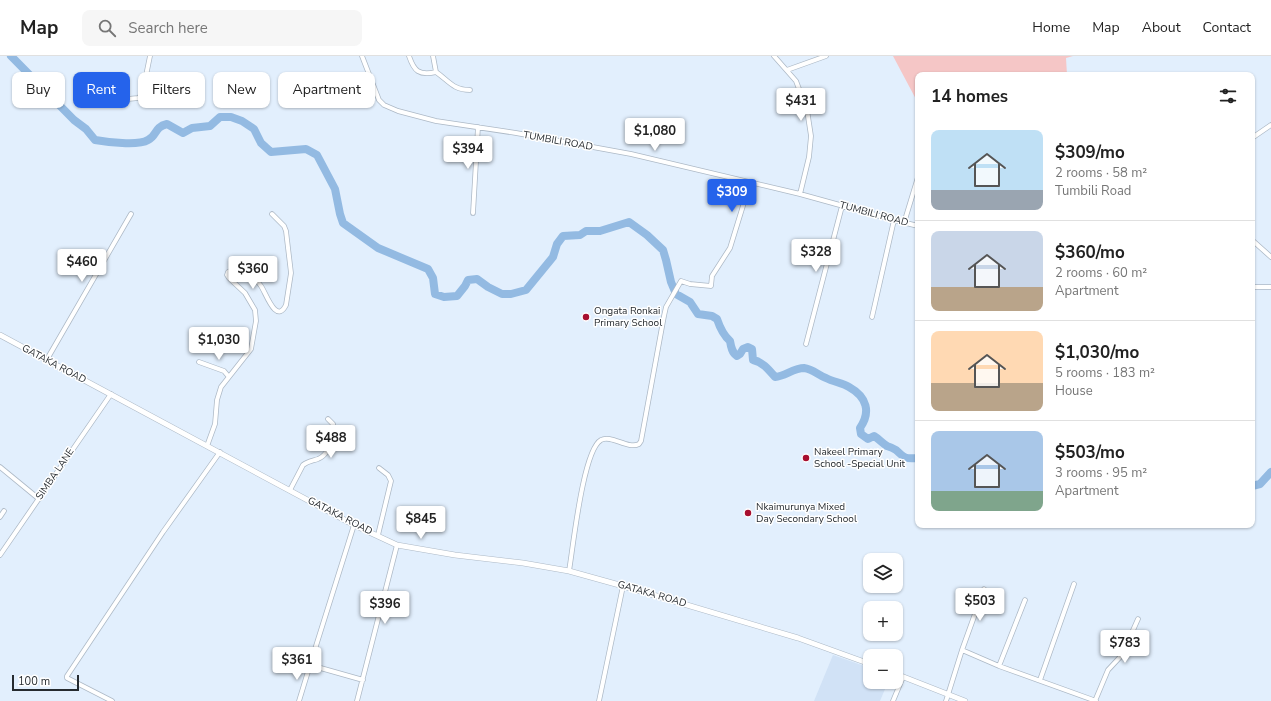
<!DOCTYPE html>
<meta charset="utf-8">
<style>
:root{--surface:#fff;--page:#f6f6f6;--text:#222;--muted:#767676;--line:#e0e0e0;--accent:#2563eb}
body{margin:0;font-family:"Nunito Sans",sans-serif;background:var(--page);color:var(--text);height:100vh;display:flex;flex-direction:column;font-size:15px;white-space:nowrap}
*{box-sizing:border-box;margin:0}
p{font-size:13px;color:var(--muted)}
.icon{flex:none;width:22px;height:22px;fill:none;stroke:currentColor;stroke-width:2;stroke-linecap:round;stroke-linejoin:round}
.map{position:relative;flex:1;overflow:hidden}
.details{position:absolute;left:915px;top:16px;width:340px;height:456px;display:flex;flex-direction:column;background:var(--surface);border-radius:8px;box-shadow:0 1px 3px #0004}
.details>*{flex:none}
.hud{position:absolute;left:12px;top:16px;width:380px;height:36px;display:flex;gap:8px}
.controls{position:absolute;left:863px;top:497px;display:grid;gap:8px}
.controls a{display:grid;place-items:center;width:40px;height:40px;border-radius:8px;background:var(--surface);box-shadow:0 1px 3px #0004;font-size:20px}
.scale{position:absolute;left:12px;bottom:10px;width:67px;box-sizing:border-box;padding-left:4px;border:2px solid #262b30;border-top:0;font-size:11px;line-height:14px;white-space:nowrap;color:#262b30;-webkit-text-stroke:3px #fff;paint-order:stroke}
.price{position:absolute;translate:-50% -34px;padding:0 9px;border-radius:4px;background:#fff;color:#222;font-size:13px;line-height:26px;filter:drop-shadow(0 1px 2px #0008)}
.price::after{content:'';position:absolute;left:50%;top:24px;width:12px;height:9px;margin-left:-6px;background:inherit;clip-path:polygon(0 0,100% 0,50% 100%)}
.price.on{background:var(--accent);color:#fff}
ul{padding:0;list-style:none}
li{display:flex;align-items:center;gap:12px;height:100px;padding:0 16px}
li+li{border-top:1px solid var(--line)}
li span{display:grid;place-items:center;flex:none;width:112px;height:80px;border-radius:8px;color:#555}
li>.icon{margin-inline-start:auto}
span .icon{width:48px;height:48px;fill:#fffc;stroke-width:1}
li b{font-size:17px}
h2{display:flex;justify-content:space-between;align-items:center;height:48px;padding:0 16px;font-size:17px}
.chip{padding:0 14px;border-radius:8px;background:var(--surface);box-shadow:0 1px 3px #0004;font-size:14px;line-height:36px}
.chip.on{background:var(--accent);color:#fff}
header{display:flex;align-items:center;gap:24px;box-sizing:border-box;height:56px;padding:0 20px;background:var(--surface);border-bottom:1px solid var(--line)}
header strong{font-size:19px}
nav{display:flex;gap:22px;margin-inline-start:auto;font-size:14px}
.search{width:280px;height:36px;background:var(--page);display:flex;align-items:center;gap:10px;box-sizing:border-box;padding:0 14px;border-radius:8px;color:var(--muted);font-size:15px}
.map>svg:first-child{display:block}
.built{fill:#d1e2f6}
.green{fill:#f5c6c6}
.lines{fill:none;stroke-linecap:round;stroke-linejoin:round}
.river{stroke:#93bae2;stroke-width:8}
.minor-casing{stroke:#adb9c6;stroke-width:5.5}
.tertiary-casing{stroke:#adb9c6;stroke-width:6}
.minor{stroke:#fff;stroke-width:4}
.tertiary{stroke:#fff;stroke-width:5}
.poi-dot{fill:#a70e2f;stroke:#fff;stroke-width:1.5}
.labels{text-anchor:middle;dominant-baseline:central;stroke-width:3;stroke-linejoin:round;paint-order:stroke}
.street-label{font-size:10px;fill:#262b30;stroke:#fff}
.poi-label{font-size:10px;fill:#262b30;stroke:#fff;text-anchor:start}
</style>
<header>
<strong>Map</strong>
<div class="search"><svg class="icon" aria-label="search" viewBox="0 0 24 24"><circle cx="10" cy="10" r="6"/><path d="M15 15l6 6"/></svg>Search here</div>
<nav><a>Home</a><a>Map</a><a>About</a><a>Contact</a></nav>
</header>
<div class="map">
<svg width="1271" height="645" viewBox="0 0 1271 645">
<rect width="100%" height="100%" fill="#e2effd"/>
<path class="built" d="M833 599 870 612V626H888L880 645H814Z"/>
<path class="green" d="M893 0H1073L1066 2 1067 19H918V47Z"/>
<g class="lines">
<path class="river" d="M11 0 74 64 86 73 95 84C107 86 138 90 148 84 157 80 154 71 167 68L183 77 192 72 210 70 220 61H231L242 65 254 73 261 87 271 96 306 93 317 99 335 133 340 158 343 167 378 192 428 213 433 222 435 238 444 241 457 240 465 230 468 224 477 223 488 231 502 238H511L526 234 553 201 557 188 563 180 580 179 586 175H600L629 166 647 179 663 194 666 204 671 226 676 238 690 246 698 258 712 260 717 263C720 272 723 279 730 285 731 291 732 297 737 300L740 298 743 293 748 291 752 293 753 304C763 306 769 314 775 321 785 320 794 312 804 312 813 313 818 319 826 322 834 326 842 327 849 331 867 341 871 356 860 372L861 378 868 383 874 380C879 383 882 387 887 390 890 391 893 392 896 394 905 402 904 403 918 402
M1252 430 1260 428 1271 416"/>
<g class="minor-casing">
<path id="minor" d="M362 0 379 44 384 49 398 55 436 65 516 77 631 98 800 138 894 164 918 170
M409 0C414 15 419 20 436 16
M433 0 436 16C449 25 453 34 470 34
M774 0 796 25 807 54 811 80 809 101 800 138
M787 14 826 0
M128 43 138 42 142 39 150 0
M1252 82 1271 69
M473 157 478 71
M904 167 918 121
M1252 184 1271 201
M1252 231H1271
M872 261 894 164
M806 288 842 150
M46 305 131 158
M199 306 224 315 229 321
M207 390 215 368 217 344 221 331 251 293 256 265 255 254 245 237 229 222 227 219 228 216C238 210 256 222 261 230 266 237 276 269 286 249L291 217 286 175 284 170 272 158
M0 411 39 443
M290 434 303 409C308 405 312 405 318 403 328 399 333 384 335 375L333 368 328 363
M0 461 4 455
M354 469 310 609 363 624
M378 479 391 425 388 419 379 412
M0 499 111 338
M569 515C573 492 583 394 601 384 611 378 628 394 639 388L641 385 664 260 666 251 681 225 690 228 711 230 712 220 730 192 750 127
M962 594 999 610 1096 645
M999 610 1025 544
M1040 624 1074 528
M112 645 67 622V620L163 476 220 396
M299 645 310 609
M357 645 397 489
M599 645 623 530
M893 645 903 621
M946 645 962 594 984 533
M1095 645 1108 614 1122 599 1138 563"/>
</g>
<g class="tertiary-casing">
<path id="tertiary" d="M0 279 354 469 397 489 455 499 523 507 569 515 623 530 798 582 870 608
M896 618 965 645"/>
</g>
<use href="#minor" class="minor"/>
<use href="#tertiary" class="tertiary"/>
</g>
<g class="poi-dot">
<circle cx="586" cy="261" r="4"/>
<circle cx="806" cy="402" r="4"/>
<circle cx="748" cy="457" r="4"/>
</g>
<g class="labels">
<g class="street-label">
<text transform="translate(558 85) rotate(10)">TUMBILI ROAD</text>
<text transform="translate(874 158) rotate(15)">TUMBILI ROAD</text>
<text transform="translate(54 308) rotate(28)">GATAKA ROAD</text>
<text transform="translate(55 418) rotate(-56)">SIMBA LANE</text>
<text transform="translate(340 460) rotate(27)">GATAKA ROAD</text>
<text transform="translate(652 538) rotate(16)">GATAKA ROAD</text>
</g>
<g class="poi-label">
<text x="594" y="255">Ongata Ronkai<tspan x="594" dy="12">Primary School</tspan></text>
<text x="814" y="396">Nakeel Primary<tspan x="814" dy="12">School -Special Unit</tspan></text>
<text x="756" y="451">Nkaimurunya Mixed<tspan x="756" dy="12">Day Secondary School</tspan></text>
</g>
</g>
</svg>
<div class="controls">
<a><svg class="icon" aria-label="layers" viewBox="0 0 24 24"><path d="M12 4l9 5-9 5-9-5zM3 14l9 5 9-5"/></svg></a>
<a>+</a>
<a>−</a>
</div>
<div class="scale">100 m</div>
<b class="price" style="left:801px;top:66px">$431</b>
<b class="price" style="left:655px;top:96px">$1,080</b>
<b class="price" style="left:468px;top:114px">$394</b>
<b class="price on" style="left:732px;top:157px">$309</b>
<b class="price" style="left:816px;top:217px">$328</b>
<b class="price" style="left:82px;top:227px">$460</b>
<b class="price" style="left:253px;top:234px">$360</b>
<b class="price" style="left:219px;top:305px">$1,030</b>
<b class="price" style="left:331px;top:403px">$488</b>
<b class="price" style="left:421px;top:484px">$845</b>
<b class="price" style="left:980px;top:566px">$503</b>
<b class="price" style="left:385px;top:569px">$396</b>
<b class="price" style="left:1125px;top:608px">$783</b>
<b class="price" style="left:297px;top:625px">$361</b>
<div class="hud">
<a class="chip">Buy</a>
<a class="chip on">Rent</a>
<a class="chip">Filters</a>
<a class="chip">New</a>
<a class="chip">Apartment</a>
</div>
<section class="details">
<h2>14 homes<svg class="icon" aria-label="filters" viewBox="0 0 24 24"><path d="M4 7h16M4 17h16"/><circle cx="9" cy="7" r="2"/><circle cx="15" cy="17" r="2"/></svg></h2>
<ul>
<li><span style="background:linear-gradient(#bfe0f5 75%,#9aa5b1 0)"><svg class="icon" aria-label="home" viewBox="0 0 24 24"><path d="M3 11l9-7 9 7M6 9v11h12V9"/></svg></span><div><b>$309/mo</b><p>2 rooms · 58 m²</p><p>Tumbili Road</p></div></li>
<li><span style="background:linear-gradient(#c9d6e8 70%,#b9a48a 0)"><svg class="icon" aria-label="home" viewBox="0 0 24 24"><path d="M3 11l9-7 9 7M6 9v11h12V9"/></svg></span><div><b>$360/mo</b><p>2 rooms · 60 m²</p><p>Apartment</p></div></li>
<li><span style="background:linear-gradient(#ffd9b3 65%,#b9a48a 0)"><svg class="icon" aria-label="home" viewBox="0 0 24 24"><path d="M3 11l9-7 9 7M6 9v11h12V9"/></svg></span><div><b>$1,030/mo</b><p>5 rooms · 183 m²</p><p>House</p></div></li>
<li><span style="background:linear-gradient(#a9c7e8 75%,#7fa58c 0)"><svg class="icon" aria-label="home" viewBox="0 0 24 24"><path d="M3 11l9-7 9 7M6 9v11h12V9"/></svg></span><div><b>$503/mo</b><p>3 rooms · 95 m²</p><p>Apartment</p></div></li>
</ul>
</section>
</div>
